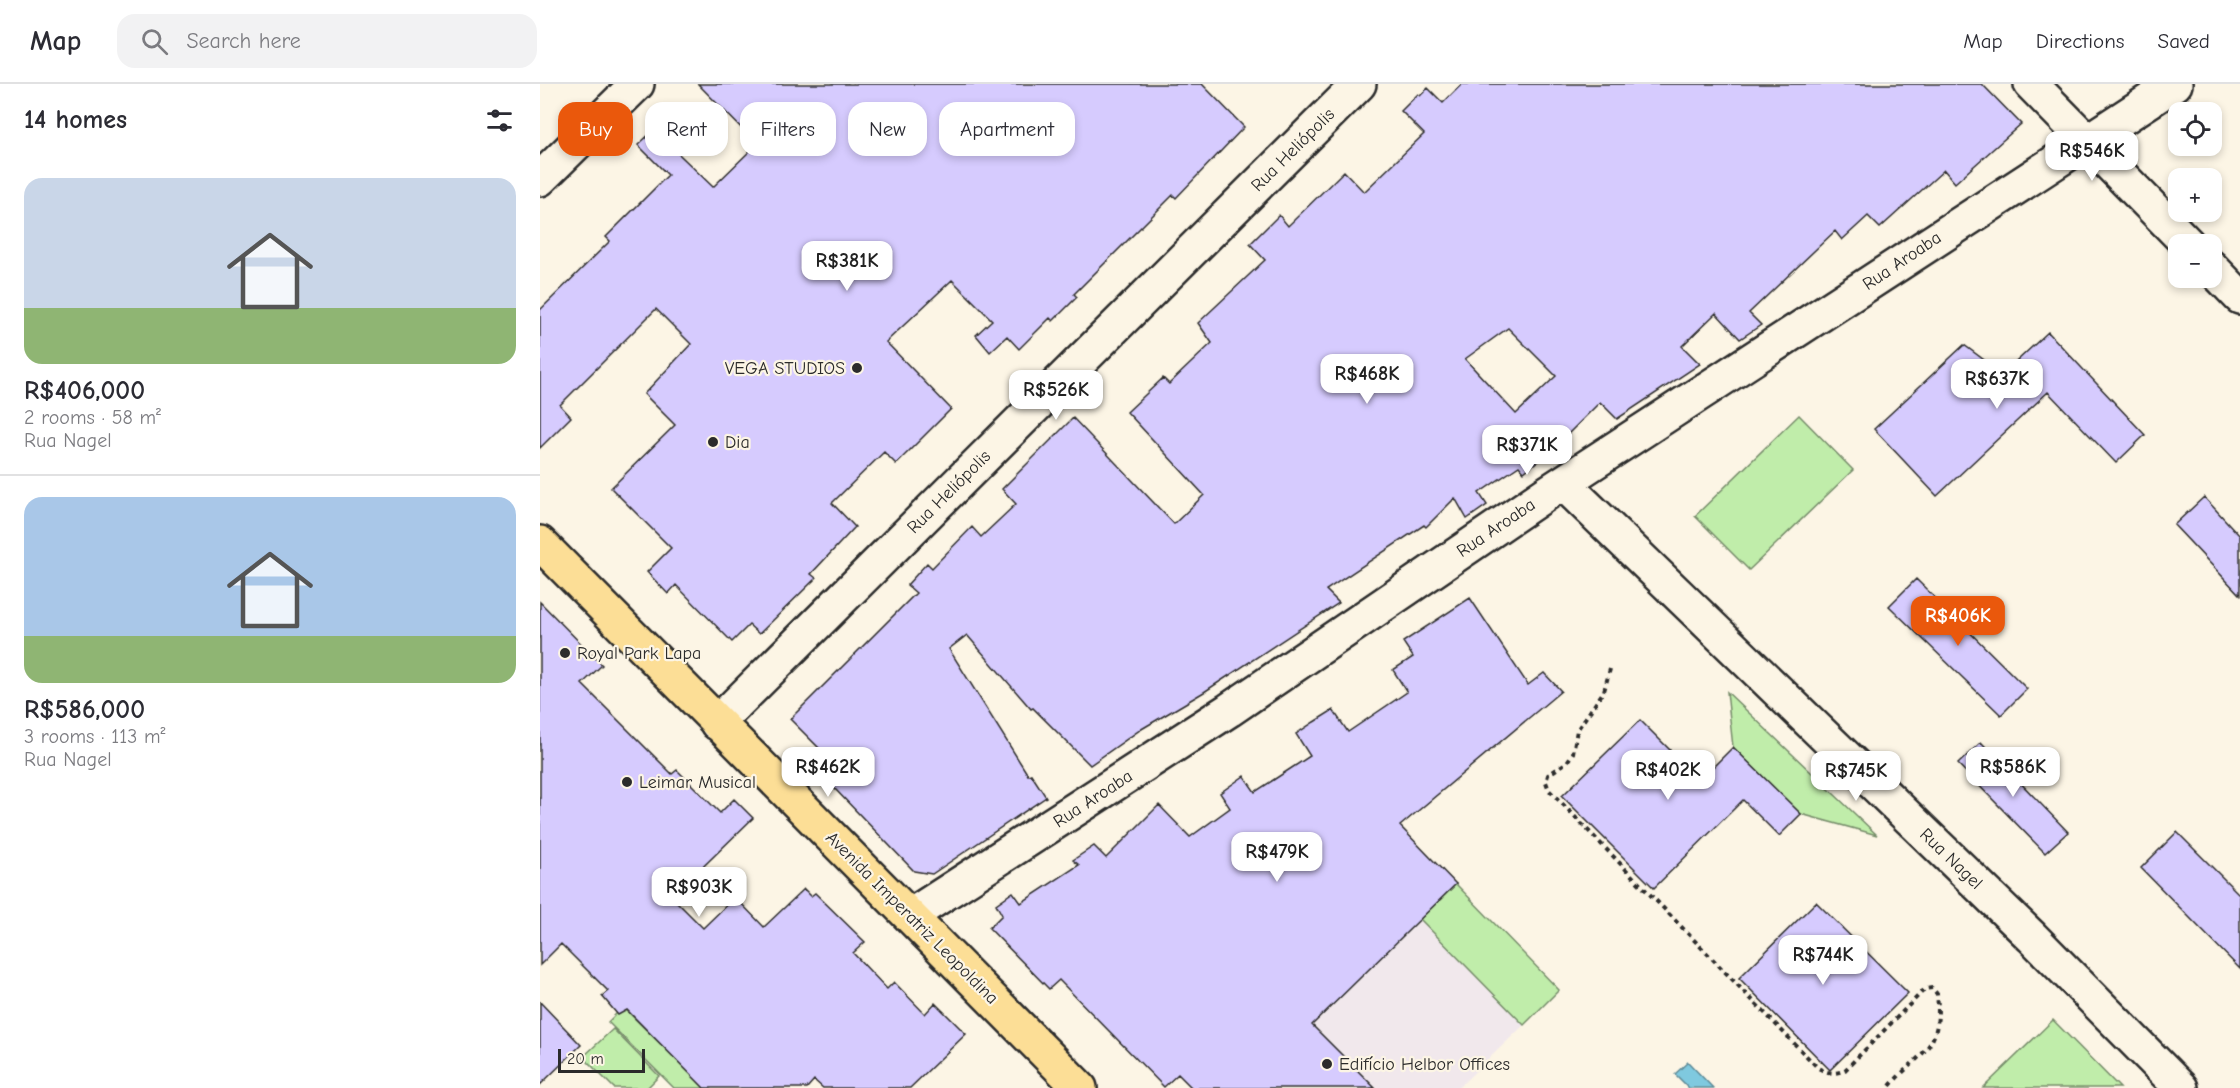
<!DOCTYPE html>
<meta charset="utf-8">
<style>
:root{--surface:#fff;--page:#f2f2f3;--text:#2b2b33;--muted:#7c7c81;--line:#e1e1e2;--accent:#ea580c}
body{margin:0;font-family:"Comic Neue",sans-serif;background:var(--page);color:var(--text);height:100vh;display:flex;flex-direction:column;font-size:22px;white-space:nowrap}
*{box-sizing:border-box;margin:0}
p{font-size:20px;color:var(--muted)}
.icon{flex:none;width:33px;height:33px;fill:none;stroke:currentColor;stroke-width:2;stroke-linecap:round;stroke-linejoin:round}
.map{position:relative;flex:1;overflow:hidden}
.details{display:flex;flex-direction:column;background:var(--surface);width:540px}
.details>*{flex:none}
.hud{position:absolute;left:18px;top:18px;width:570px;height:54px;display:flex;gap:12px}
.fabs{position:absolute;left:1628px;top:18px;display:grid;gap:12px}
.fabs a{display:grid;place-items:center;width:54px;height:54px;border-radius:12px;background:var(--surface);box-shadow:0 3px 9px #0003;font-size:30px}
.scale{position:absolute;left:18px;bottom:15px;width:87px;box-sizing:border-box;padding-left:6px;border:3px solid #2b2b2b;border-top:0;font-size:16px;line-height:21px;white-space:nowrap;color:#2b2b2b;-webkit-text-stroke:4px #fcf5e5;paint-order:stroke}
.price{position:absolute;translate:-50% -51px;padding:0 14px;border-radius:12px;background:#fff;color:#222;font-size:20px;line-height:39px;filter:drop-shadow(0 2px 3px #0008)}
.price::after{content:'';position:absolute;left:50%;top:36px;width:18px;height:14px;margin-left:-9px;background:inherit;clip-path:polygon(0 0,100% 0,50% 100%)}
.price.on{background:var(--accent);color:#fff}
ul{padding:0;list-style:none}
li{display:grid;align-content:center;gap:12px;height:318px;padding:0 24px}
li+li{border-top:2px solid var(--line)}
li span{display:grid;place-items:center;height:186px;border-radius:18px;color:#555}
li>.icon{margin-inline-start:auto}
span .icon{width:108px;height:108px;fill:#fffc;stroke-width:1}
li b{font-size:26px}
h2{display:flex;justify-content:space-between;align-items:center;height:72px;padding:0 24px;font-size:26px}
.pill{padding:0 21px;border-radius:18px;background:var(--surface);box-shadow:0 3px 9px #0003;font-size:21px;line-height:54px}
.pill.on{background:var(--accent);color:#fff}
header{display:flex;align-items:center;gap:36px;box-sizing:border-box;height:84px;padding:0 30px;background:var(--surface);border-bottom:2px solid var(--line)}
header strong{font-size:28px}
nav{display:flex;gap:33px;margin-inline-start:auto;font-size:21px}
.search{width:420px;height:54px;background:var(--page);display:flex;align-items:center;gap:15px;box-sizing:border-box;padding:0 21px;border-radius:18px;color:var(--muted);font-size:22px}
main{display:flex;flex:1;min-height:0}
.map>svg:first-child{display:block}
.built{fill:#f1e8ec}
.green{fill:#c0edaa;stroke:#768c6a;stroke-width:1.5}
.water{fill:#7fc9df;stroke:#5d8a97;stroke-width:1.5}
.building{fill:#d6cbfe;stroke:#2b2b2b;stroke-width:1.5;fill-rule:evenodd}
.lines{fill:none;stroke-linecap:round;stroke-linejoin:round}
.minor-casing{stroke:#2b2b2b;stroke-width:38}
.major-casing{stroke:#2b2b2b;stroke-width:38}
.path{stroke:#2b2b2b;stroke-width:4;stroke-dasharray:4.5 4.5;stroke-linecap:butt}
.minor{stroke:#fcf5e5;stroke-width:33}
.major{stroke:#fcde96;stroke-width:33}
.poi-dot{fill:#2b2b2b;stroke:#fcf5e5;stroke-width:2}
.labels{text-anchor:middle;dominant-baseline:central;stroke-width:4.5;stroke-linejoin:round;paint-order:stroke}
.street-label{font-size:18px;fill:#2b2b2b;stroke:#fcf5e5}
.poi-label{font-size:18px;fill:#2b2b2b;stroke:#fcf5e5;text-anchor:start}
</style>
<header>
<strong>Map</strong>
<div class="search"><svg class="icon" aria-label="search" viewBox="0 0 24 24"><circle cx="10" cy="10" r="6"/><path d="M15 15l6 6"/></svg>Search here</div>
<nav><a>Map</a><a>Directions</a><a>Saved</a></nav>
</header>
<main>
<section class="details">
<h2>14 homes<svg class="icon" aria-label="filters" viewBox="0 0 24 24"><path d="M4 7h16M4 17h16"/><circle cx="9" cy="7" r="2"/><circle cx="15" cy="17" r="2"/></svg></h2>
<ul>
<li><span style="background:linear-gradient(#c9d6e8 70%,#8fb573 0)"><svg class="icon" aria-label="home" viewBox="0 0 24 24"><path d="M3 11l9-7 9 7M6 9v11h12V9"/></svg></span><div><b>R$406,000</b><p>2 rooms · 58 m²</p><p>Rua Nagel</p></div></li>
<li><span style="background:linear-gradient(#a9c7e8 75%,#8fb573 0)"><svg class="icon" aria-label="home" viewBox="0 0 24 24"><path d="M3 11l9-7 9 7M6 9v11h12V9"/></svg></span><div><b>R$586,000</b><p>3 rooms · 113 m²</p><p>Rua Nagel</p></div></li>
</ul>
</section>
<div class="map">
<svg width="1700" height="1004" viewBox="0 0 1700 1004">
<rect width="100%" height="100%" fill="#fcf5e5"/>
<filter id="ink" filterUnits="userSpaceOnUse"><feTurbulence type="fractalNoise" baseFrequency=".0167" numOctaves="2"/><feDisplacementMap in="SourceGraphic" scale="12" xChannelSelector="R" yChannelSelector="G"/><feConvolveMatrix kernelMatrix="1 2 1 2 8 2 1 2 1" color-interpolation-filters="sRGB"/></filter>
<g filter="url(#ink)">
<path class="built" d="M880 835 984 941 918 1004H708Z"/>
<path class="green" d="M1259 331 1313 386 1209 486 1155 432Z
M1187 608 1337 751 1261 730 1193 663Z
M916 800 1019 906 984 941 880 835Z
M83 923 165 1004H134L68 938Z
M1513 936 1580 1004H1443Z
M73 945 119 992 107 1004H74L43 973Z"/>
<path class="water" d="M1148 978 1173 1004H1149L1135 990Z"/>
<path class="building" d="M158 0H662L704 43 636 114 633 111 534 210 537 213 513 237 510 234 479 265 467 252 450 268 436 251 452 236 412 196 346 258 411 325 356 380 344 368 292 419 315 443 271 490 276 494 219 550 209 541 192 558 136 501 128 510 107 488 131 464 71 404 135 341 104 310 151 260 116 225 20 321 31 333 0 364V226L70 157 66 153 128 91 98 61 114 46 173 103 217 60Z
M922 0H1442L1481 40 1415 99 1404 86 1340 144 1328 132 1302 156 1295 147 1209 229 1221 241 1200 255 1176 229 1142 262 1160 280 1077 335 1060 318 1014 364 984 388 979 382 939 409 947 421 927 435 915 414 886 443 884 441 786 506 799 519 664 608 600 646 550 681 493 624 491 625 427 551 409 565 488 691 491 690 506 713 392 790 374 787 269 678 281 666 250 635 376 509 367 501 387 479 392 484 432 443 441 453 476 420 462 405 533 334 634 440 664 411 587 328 623 294 629 300 672 259 658 239 725 176 710 160 739 131 748 142 804 87 824 108 884 50 861 27 878 10 880 12 888 4 903 19ZM968 244 1016 292 976 330 925 275Z
M1508 248 1605 351 1576 379 1508 308 1397 412 1334 345 1424 261 1463 290Z
M1664 413 1700 452V511L1634 441Z
M1376 495 1487 605 1461 631 1349 522Z
M930 514 988 601 1004 589 1021 607 860 742 916 800 772 941 835 1004H652L638 990 624 1003 519 896 509 905 449 844 462 831 456 820 473 808 481 819 539 781 533 776 554 762 566 774 619 721 650 753 690 724 680 709 704 692 715 708 770 672 756 650 774 638 793 626 808 648 867 608 853 586 873 573 863 558Z
M0 518 62 581 42 600 132 690 137 686 180 729 194 715 213 734 132 813 163 844 195 813 224 843 264 805 271 812 275 809 325 858 313 869 347 905 354 898 385 930 395 919 426 950 370 1004H283L274 996 267 1004H164L87 926 78 931 62 912 68 907 21 860 0 881Z
M1100 636 1160 696 1193 663 1261 730 1239 752 1203 716 1114 804 1022 712Z
M1441 658 1528 748 1505 769 1418 680Z
M1637 748 1700 811V885L1601 784Z
M1276 818 1368 909 1290 986 1199 894Z
M0 918 41 961 0 1001Z"/>
<g class="lines">
<g class="minor-casing">
<path id="minor" d="M1491 0 1648 160
M0 95 97 0
M1671 183 1700 213
M1023 399 1492 853 1641 1004
M177 639 819 0
M370 832 689 626 1007 409 1635 0"/>
</g>
<g class="major-casing">
<path id="major" d="M0 459 540 1004"/>
</g>
<path class="path" d="M1070 585 1064 607 1037 646 1033 669 1027 678 1008 691 1006 698 1009 706 1278 984C1288 989 1294 991 1305 986L1385 905 1392 904 1397 910C1403 968 1380 966 1348 1004"/>
<use href="#minor" class="minor"/>
<use href="#major" class="major"/>
</g>
</g>
<g class="poi-dot">
<circle cx="317" cy="284" r="6"/>
<circle cx="173" cy="358" r="6"/>
<circle cx="25" cy="569" r="6"/>
<circle cx="87" cy="698" r="6"/>
<circle cx="787" cy="980" r="6"/>
</g>
<g class="labels">
<g class="street-label">
<text transform="translate(753 66) rotate(-45)">Rua Heliópolis</text>
<text transform="translate(1362 177) rotate(-34)">Rua Aroaba</text>
<text transform="translate(409 408) rotate(-45)">Rua Heliópolis</text>
<text transform="translate(956 444) rotate(-34)">Rua Aroaba</text>
<text transform="translate(553 715) rotate(-33)">Rua Aroaba</text>
<text transform="translate(1411 775) rotate(44)">Rua Nagel</text>
<text transform="translate(372 834) rotate(45)">Avenida Imperatriz Leopoldina</text>
</g>
<g class="poi-label">
<text x="305" y="284" text-anchor="end">VEGA STUDIOS</text>
<text x="185" y="358">Dia</text>
<text x="37" y="569">Royal Park Lapa</text>
<text x="99" y="698">Leimar Musical</text>
<text x="799" y="980">Edifício Helbor Offices</text>
</g>
</g>
</svg>
<div class="fabs">
<a><svg class="icon" aria-label="locate" viewBox="0 0 24 24"><circle cx="12" cy="12" r="6"/><path d="M12 2v4M12 18v4M2 12h4M18 12h4"/></svg></a>
<a>+</a>
<a>−</a>
</div>
<div class="scale">20 m</div>
<b class="price" style="left:1552px;top:98px">R$546K</b>
<b class="price" style="left:307px;top:208px">R$381K</b>
<b class="price" style="left:827px;top:321px">R$468K</b>
<b class="price" style="left:1457px;top:326px">R$637K</b>
<b class="price" style="left:516px;top:337px">R$526K</b>
<b class="price" style="left:987px;top:392px">R$371K</b>
<b class="price on" style="left:1418px;top:563px">R$406K</b>
<b class="price" style="left:288px;top:714px">R$462K</b>
<b class="price" style="left:1473px;top:714px">R$586K</b>
<b class="price" style="left:1128px;top:717px">R$402K</b>
<b class="price" style="left:1316px;top:718px">R$745K</b>
<b class="price" style="left:737px;top:799px">R$479K</b>
<b class="price" style="left:159px;top:834px">R$903K</b>
<b class="price" style="left:1283px;top:902px">R$744K</b>
<div class="hud">
<a class="pill on">Buy</a>
<a class="pill">Rent</a>
<a class="pill">Filters</a>
<a class="pill">New</a>
<a class="pill">Apartment</a>
</div>
</div>
</main>
